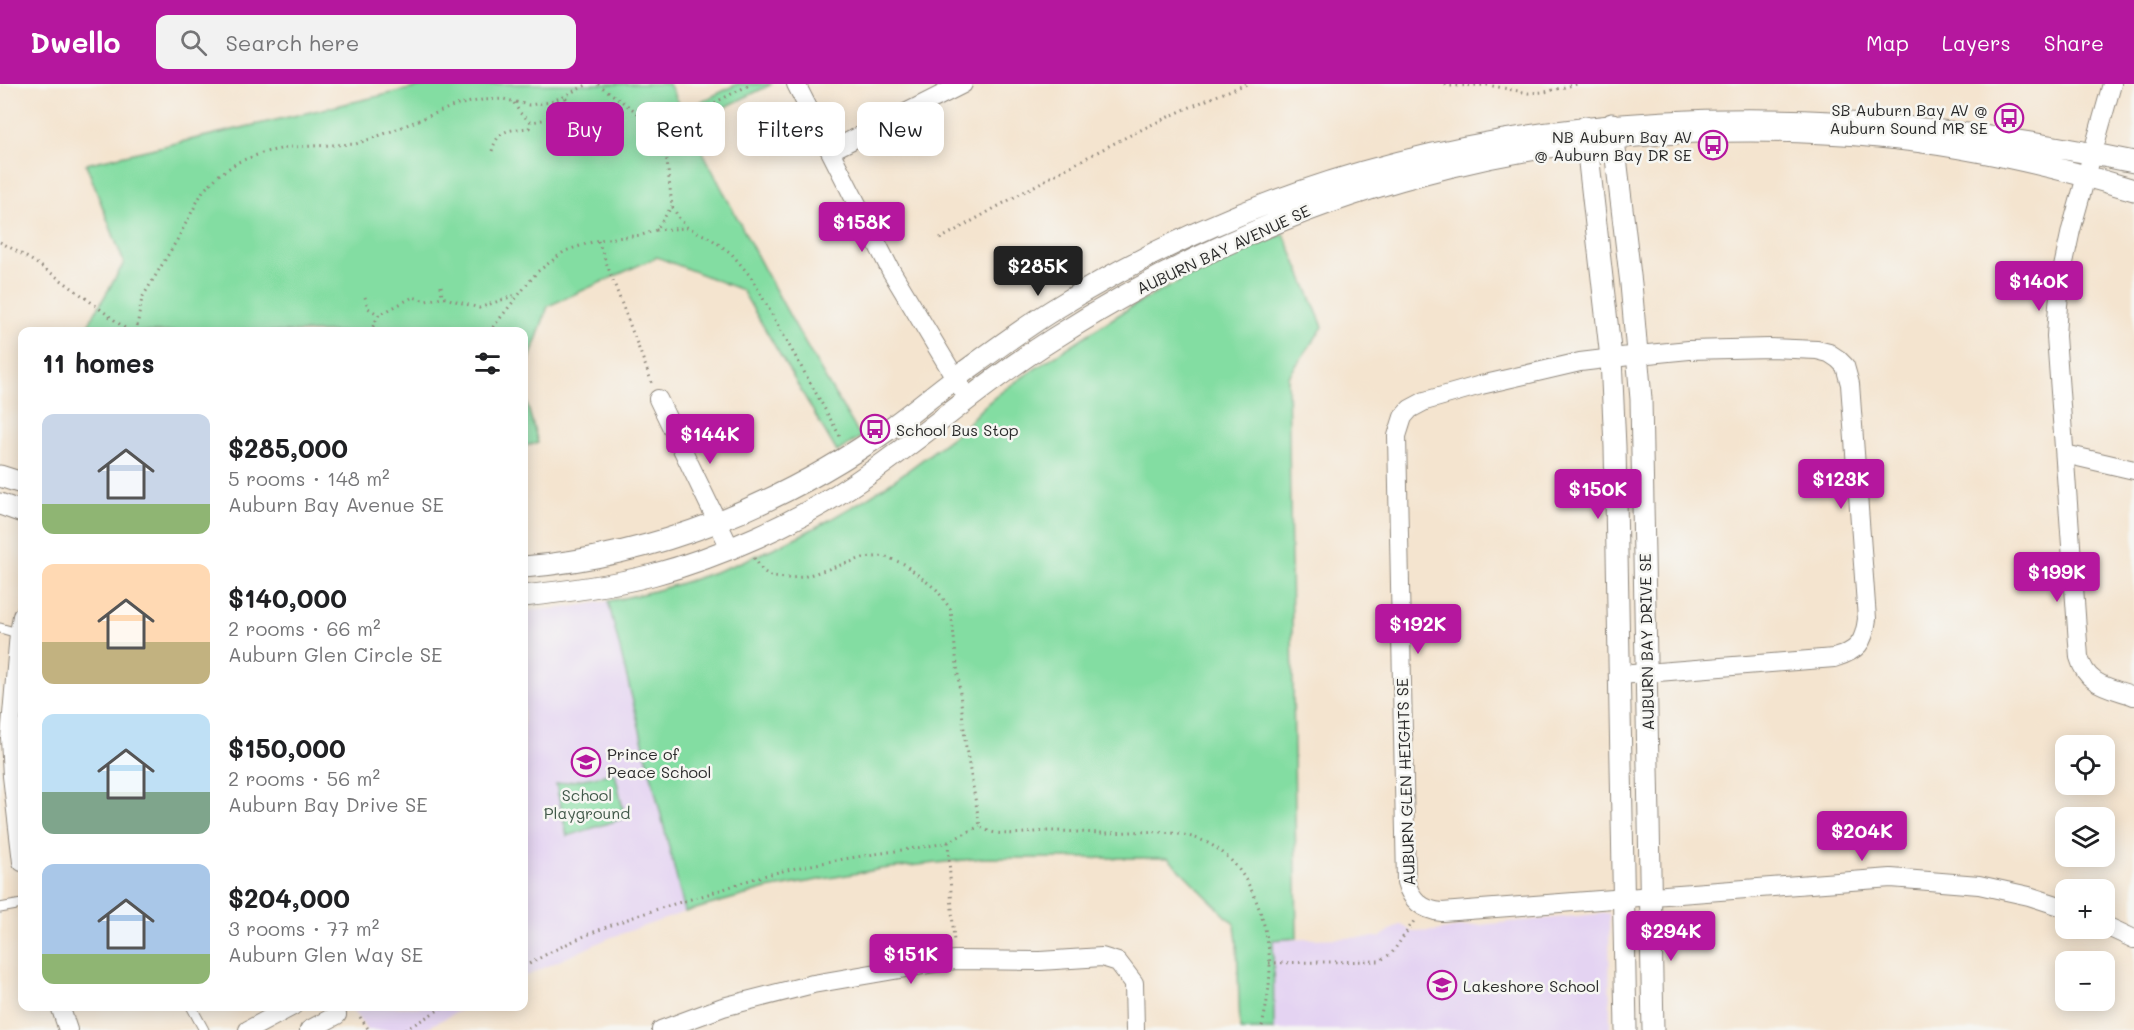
<!DOCTYPE html>
<meta charset="utf-8">
<style>
:root{--surface:#fff;--page:#f2f2f2;--text:#202124;--muted:#757577;--accent:#b5179e}
body{margin:0;font-family:Mali,sans-serif;background:var(--page);color:var(--text);height:100vh;display:flex;flex-direction:column;font-size:22px;white-space:nowrap}
*{box-sizing:border-box;margin:0}
p{font-size:20px;color:var(--muted)}
.icon{flex:none;width:33px;height:33px;fill:none;stroke:currentColor;stroke-width:2;stroke-linecap:round;stroke-linejoin:round}
.map{position:relative;flex:1;overflow:hidden}
.details{position:absolute;left:18px;top:243px;width:510px;height:684px;display:flex;flex-direction:column;background:var(--surface);border-radius:12px;box-shadow:0 3px 15px #0003}
.details>*{flex:none}
.banner{position:absolute;left:546px;top:18px;width:570px;height:54px;display:flex;gap:12px}
.controls{position:absolute;left:2055px;top:651px;display:grid;gap:12px}
.controls a{display:grid;place-items:center;width:60px;height:60px;border-radius:12px;background:var(--surface);box-shadow:0 3px 15px #0003;font-size:30px}
.price{position:absolute;translate:-50% -51px;padding:0 14px;border-radius:6px;background:var(--accent);color:#fff;font-size:20px;line-height:39px;filter:drop-shadow(0 2px 3px #0008)}
.price::after{content:'';position:absolute;left:50%;top:36px;width:18px;height:14px;margin-left:-9px;background:inherit;clip-path:polygon(0 0,100% 0,50% 100%)}
.price.on{background:#222;color:#fff}
ul{padding:0;list-style:none}
li{display:flex;align-items:center;gap:18px;height:150px;padding:0 24px}
li span{display:grid;place-items:center;flex:none;width:168px;height:120px;border-radius:12px;color:#555}
li>.icon{margin-inline-start:auto}
span .icon{width:72px;height:72px;fill:#fffc;stroke-width:1}
li b{font-size:26px}
h2{display:flex;justify-content:space-between;align-items:center;height:72px;padding:0 24px;font-size:26px}
.tag{padding:0 21px;border-radius:12px;background:var(--surface);box-shadow:0 3px 15px #0003;font-size:21px;line-height:54px}
.tag.on{background:var(--accent);color:#fff}
header{display:flex;align-items:center;gap:36px;box-sizing:border-box;height:84px;padding:0 30px;background:var(--accent);color:#fff}
header strong{font-size:28px}
nav{display:flex;gap:33px;margin-inline-start:auto;font-size:21px}
.search{width:420px;height:54px;background:var(--page);display:flex;align-items:center;gap:15px;box-sizing:border-box;padding:0 21px;border-radius:12px;color:var(--muted);font-size:22px}
.map>svg:first-child{display:block}
.built{fill:#e4d3f2}
.green{fill:#83dda2;stroke:#578466;stroke-width:1.5}
.lines{fill:none;stroke-linecap:round;stroke-linejoin:round}
.service-casing{stroke:#90887d;stroke-width:11}
.minor-casing{stroke:#90887d;stroke-width:20}
.tertiary-casing{stroke:#90887d;stroke-width:23}
.path{stroke:#90887d;stroke-width:3;stroke-dasharray:1.5 4.5;stroke-linecap:butt}
.service{stroke:#fff;stroke-width:9}
.minor{stroke:#fff;stroke-width:18}
.tertiary{stroke:#fff;stroke-width:21}
.labels{text-anchor:middle;dominant-baseline:central;stroke-width:5;stroke-linejoin:round;paint-order:stroke}
.poi-label{font-size:16px;fill:#2b2b2b;stroke:#f6f6f2;text-anchor:start}
.street-label{font-size:16px;fill:#2b2b2b;stroke:#f6f6f2}
.park-label{font-size:16px;fill:#415849;stroke:#f6f6f2}
</style>
<header>
<strong>Dwello</strong>
<div class="search"><svg class="icon" aria-label="search" viewBox="0 0 24 24"><circle cx="10" cy="10" r="6"/><path d="M15 15l6 6"/></svg>Search here</div>
<nav><a>Map</a><a>Layers</a><a>Share</a></nav>
</header>
<div class="map">
<svg width="2134" height="946" viewBox="0 0 2134 946">
<rect width="100%" height="100%" fill="#f6f6f2"/>
<filter id="ink" filterUnits="userSpaceOnUse"><feTurbulence type="fractalNoise" baseFrequency=".0167" numOctaves="2"/><feDisplacementMap in="SourceGraphic" scale="12" xChannelSelector="R" yChannelSelector="G"/><feConvolveMatrix kernelMatrix="1 2 1 2 8 2 1 2 1" color-interpolation-filters="sRGB"/></filter>
<filter id="wash" filterUnits="userSpaceOnUse"><feTurbulence type="fractalNoise" baseFrequency=".008" numOctaves="4" result="noise"/><feDisplacementMap in="SourceGraphic" scale="24" xChannelSelector="R" yChannelSelector="G"/><feGaussianBlur stdDeviation="1.35" result="paint"/><feColorMatrix in="noise" values="0 0 0 0 0 0 0 0 0 0 0 0 0 0 0 0 0 1.4 0 .05"/><feComposite in="paint" operator="in"/></filter>
<g filter="url(#wash)">
<rect width="100%" height="100%" fill="#f4e4cf"/>
<path class="built" d="M608 517 685 828 609 854 524 893V527L564 524Z
M1609 829 1610 946H1274L1273 856 1380 853 1401 840 1412 848 1436 847 1458 843Z
M350 923H466L423 946H367Z"/>
<path class="green" d="M431 0H669L683 27 737 0H772L689 41C744 148 797 251 861 353L837 368 742 206 657 173 548 222 524 291V248H84L124 179 86 80Z
M1284 150 1323 243 1288 293 1297 854 1273 856 1274 946H1240L1237 858 1235 841 1168 774H983L881 785 767 805 685 828 608 517C693 502 783 465 857 420 894 398 930 370 964 344 986 315 1020 295 1050 275 1078 257 1106 238 1135 221 1183 194 1233 172 1284 150Z
M524 309 538 359 524 362Z
M615 689 625 734 567 752 556 700Z"/>
</g>
<g filter="url(#ink)">
<g class="lines">
<g class="service-casing">
<path id="service" d="M0 544 21 550
M0 824 22 820
M191 922 204 946"/>
</g>
<g class="minor-casing">
<path id="minor" d="M796 0 890 185 968 315
M2112 0 2071 146 2062 188 2058 221 2056 252 2079 573C2087 602 2109 603 2134 612
M830 67 963 0
M658 315 730 464
M2065 370 2134 386
M22 532 19 549 10 654 12 692 22 778
M1620 591 1834 574C1858 567 1864 559 1867 535L1850 300 1845 282 1838 275 1829 269 1817 266 1770 264 1689 266 1638 271 1580 278 1481 301 1425 317 1410 325 1403 333 1397 352 1406 798C1411 816 1422 826 1442 828L1891 794 1979 801 2029 812 2066 824
M2104 841 2134 855
M60 922 68 946
M248 946 293 922
M309 946 337 931
M661 946 723 923 813 900 929 880 955 876 1040 877 1102 873 1118 878 1134 899 1135 946"/>
</g>
<g class="tertiary-casing">
<path id="tertiary" d="M1612 40 1631 200 1641 315 1653 946
M1585 43 1611 274 1615 363 1626 946
M0 392 22 399
M0 420 22 428
M524 483C657 472 783 420 892 343 913 328 933 311 953 296 986 272 1019 247 1053 226 1382 20 1761 0 2134 78
M524 512C567 507 610 502 652 491 720 473 798 438 857 398 924 353 984 298 1053 255 1303 94 1582 25 1879 53 1966 61 2051 81 2134 106"/>
</g>
<path class="path" d="M598 0 661 46 666 68 672 122 679 134 687 143 710 154 731 169 751 193 841 354
M1445 0 1449 2 1488 1 1528 9 1545 8 1577 0
M514 19 520 29 531 38C547 36 557 32 567 20L565 11
M661 46 751 0
M492 67C498 45 509 46 529 44L531 38
M656 146 687 144
M940 155C1040 99 1139 40 1247 0
M598 157 652 299
M0 158C46 182 88 216 130 248
M441 202 442 213
M365 213 368 224 379 231
M136 248 142 214 177 156 203 107 219 91 238 78 265 68 291 63 356 60 392 47 456 21 482 16 503 15 529 21 551 18 589 0
M370 248 379 231 413 213 426 217 442 213 479 224 516 211
M489 248 537 188 565 167 598 156 642 151 656 146 672 122
M754 474 763 487 772 493 788 494 803 493 863 474 884 472 904 480 937 506 951 526 966 664 980 742C995 756 1030 747 1051 747 1069 747 1087 749 1106 749 1135 748 1164 745 1192 753 1246 767 1268 833 1270 882 1270 903 1266 926 1261 946
M948 758 954 859
M1269 879 1379 877 1392 869 1414 837
M524 883C579 850 635 831 698 813 720 807 741 798 763 792 819 777 878 770 935 761L948 758 980 742
M360 933 369 946
M405 946 445 922"/>
<use href="#service" class="service"/>
<use href="#minor" class="minor"/>
<use href="#tertiary" class="tertiary"/>
</g>
</g>
<defs>
<g id="bus-ring" transform="scale(1.5)"><circle r="9.5" fill="#f6f6f2" stroke="#b5179e" stroke-width="1.5"/><path d="M-5-6H5V4H4V6H2V4H-2V6H-4V4H-5ZM-3.5-4V0h7V-4ZM-3.5 1.2v1.5H-2V1.2ZM2 1.2v1.5H3.5V1.2Z" fill="#b5179e"/></g>
<g id="school-ring" transform="scale(1.5)"><circle r="9.5" fill="#f6f6f2" stroke="#b5179e" stroke-width="1.5"/><path d="M0-5L7-2L0 1L-7-2ZM-4 1L0 2.5L4 1V4Q0 6-4 4Z" fill="#b5179e"/></g>
</defs>
<g fill-rule="evenodd">
<use href="#bus-ring" x="2009" y="34"/>
<use href="#bus-ring" x="1713" y="61"/>
<use href="#bus-ring" x="875" y="345"/>
<use href="#school-ring" x="586" y="678"/>
<use href="#school-ring" x="1442" y="901"/>
</g>
<g class="labels">
<g class="poi-label">
<text x="1988" y="25" text-anchor="end">SB Auburn Bay AV @<tspan x="1988" dy="18">Auburn Sound MR SE</tspan></text>
<text x="1692" y="52" text-anchor="end">NB Auburn Bay AV<tspan x="1692" dy="18">@ Auburn Bay DR SE</tspan></text>
<text x="896" y="345">School Bus Stop</text>
<text x="607" y="669">Prince of<tspan x="607" dy="18">Peace School</tspan></text>
<text x="1463" y="901">Lakeshore School</text>
</g>
<g class="street-label">
<text transform="translate(1223 165) rotate(-25)">AUBURN BAY AVENUE SE</text>
<text transform="translate(1646 558) rotate(-91)">AUBURN BAY DRIVE SE</text>
<text transform="translate(1405 698) rotate(-92)">AUBURN GLEN HEIGHTS SE</text>
</g>
<g class="park-label">
<text x="587" y="710">School<tspan x="587" dy="18">Playground</tspan></text>
</g>
</g>
</svg>
<div class="controls">
<a><svg class="icon" aria-label="locate" viewBox="0 0 24 24"><circle cx="12" cy="12" r="6"/><path d="M12 2v4M12 18v4M2 12h4M18 12h4"/></svg></a>
<a><svg class="icon" aria-label="layers" viewBox="0 0 24 24"><path d="M12 4l9 5-9 5-9-5zM3 14l9 5 9-5"/></svg></a>
<a>+</a>
<a>−</a>
</div>
<b class="price" style="left:862px;top:169px">$158K</b>
<b class="price on" style="left:1038px;top:213px">$285K</b>
<b class="price" style="left:2039px;top:228px">$140K</b>
<b class="price" style="left:710px;top:381px">$144K</b>
<b class="price" style="left:1841px;top:426px">$123K</b>
<b class="price" style="left:1598px;top:436px">$150K</b>
<b class="price" style="left:2057px;top:519px">$199K</b>
<b class="price" style="left:1418px;top:571px">$192K</b>
<b class="price" style="left:1862px;top:778px">$204K</b>
<b class="price" style="left:1671px;top:878px">$294K</b>
<b class="price" style="left:911px;top:901px">$151K</b>
<div class="banner">
<a class="tag on">Buy</a>
<a class="tag">Rent</a>
<a class="tag">Filters</a>
<a class="tag">New</a>
</div>
<section class="details">
<h2>11 homes<svg class="icon" aria-label="filters" viewBox="0 0 24 24"><path d="M4 7h16M4 17h16"/><circle cx="9" cy="7" r="2"/><circle cx="15" cy="17" r="2"/></svg></h2>
<ul>
<li><span style="background:linear-gradient(#c9d6e8 75%,#8fb573 0)"><svg class="icon" aria-label="home" viewBox="0 0 24 24"><path d="M3 11l9-7 9 7M6 9v11h12V9"/></svg></span><div><b>$285,000</b><p>5 rooms · 148 m²</p><p>Auburn Bay Avenue SE</p></div></li>
<li><span style="background:linear-gradient(#ffd9b3 65%,#c2b280 0)"><svg class="icon" aria-label="home" viewBox="0 0 24 24"><path d="M3 11l9-7 9 7M6 9v11h12V9"/></svg></span><div><b>$140,000</b><p>2 rooms · 66 m²</p><p>Auburn Glen Circle SE</p></div></li>
<li><span style="background:linear-gradient(#bfe0f5 65%,#7fa58c 0)"><svg class="icon" aria-label="home" viewBox="0 0 24 24"><path d="M3 11l9-7 9 7M6 9v11h12V9"/></svg></span><div><b>$150,000</b><p>2 rooms · 56 m²</p><p>Auburn Bay Drive SE</p></div></li>
<li><span style="background:linear-gradient(#a9c7e8 75%,#8fb573 0)"><svg class="icon" aria-label="home" viewBox="0 0 24 24"><path d="M3 11l9-7 9 7M6 9v11h12V9"/></svg></span><div><b>$204,000</b><p>3 rooms · 77 m²</p><p>Auburn Glen Way SE</p></div></li>
</ul>
</section>
</div>
